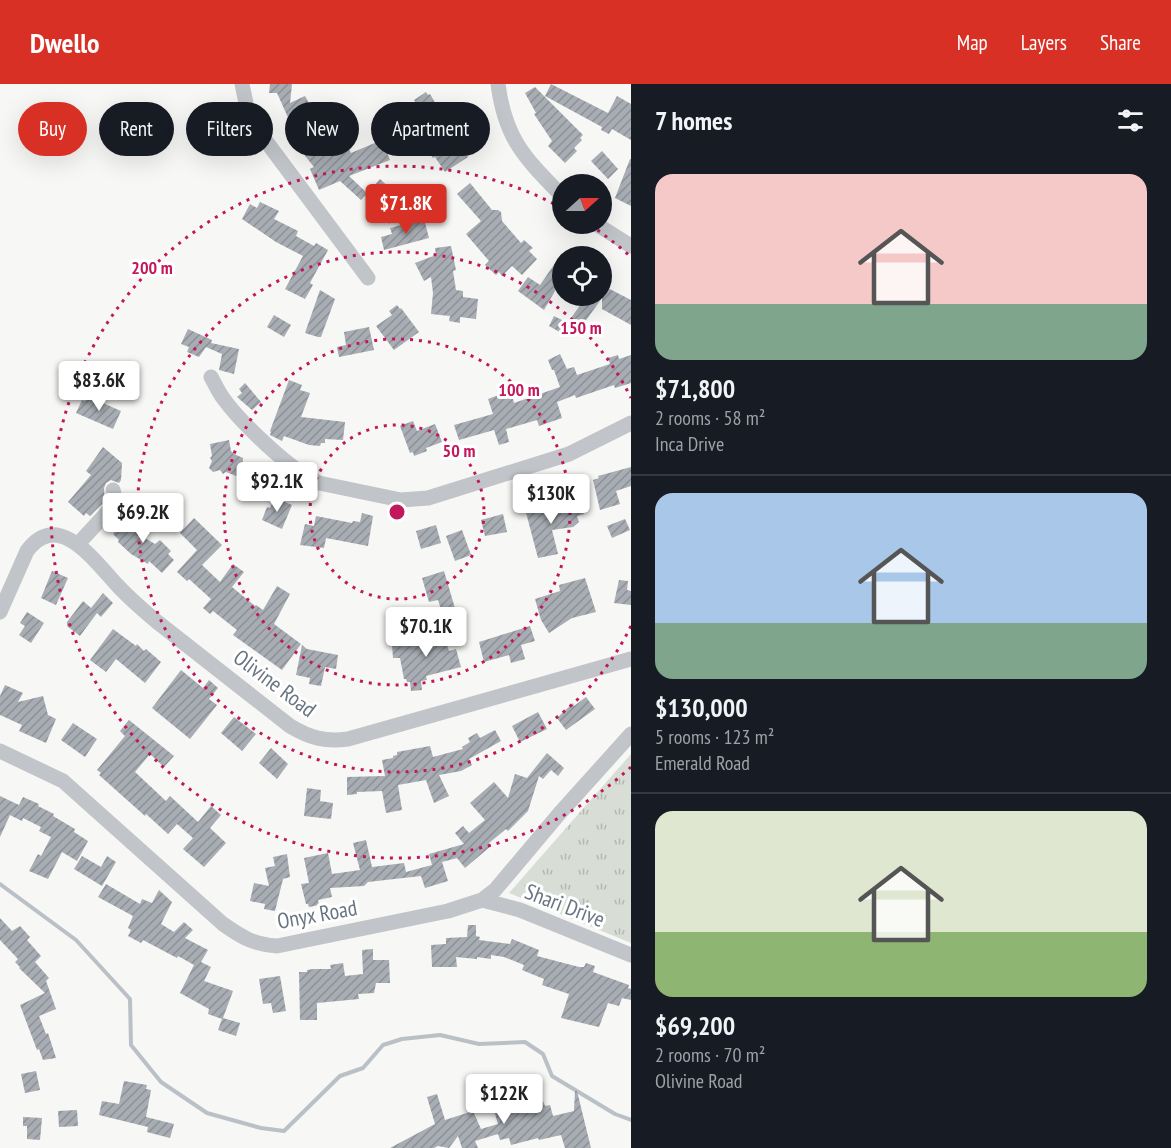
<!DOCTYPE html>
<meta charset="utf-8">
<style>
:root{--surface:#171b24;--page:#20242c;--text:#f1f3f6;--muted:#9ea1a6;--line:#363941;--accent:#d93025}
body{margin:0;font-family:"PT Sans Narrow",sans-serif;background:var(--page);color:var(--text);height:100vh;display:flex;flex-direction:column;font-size:22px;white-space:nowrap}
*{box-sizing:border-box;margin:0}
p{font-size:20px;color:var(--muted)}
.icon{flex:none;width:33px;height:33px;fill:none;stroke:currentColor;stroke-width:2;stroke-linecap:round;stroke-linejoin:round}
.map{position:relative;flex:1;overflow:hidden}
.sheet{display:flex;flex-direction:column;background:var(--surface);width:540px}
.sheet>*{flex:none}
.banner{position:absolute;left:18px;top:18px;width:522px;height:54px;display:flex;gap:12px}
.needle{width:39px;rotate:69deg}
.tools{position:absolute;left:552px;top:90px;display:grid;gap:12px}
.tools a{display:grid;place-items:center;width:60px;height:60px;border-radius:50%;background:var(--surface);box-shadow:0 6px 24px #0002;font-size:30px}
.price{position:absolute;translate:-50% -51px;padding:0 14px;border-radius:6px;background:#fff;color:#222;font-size:20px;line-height:39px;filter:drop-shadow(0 2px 3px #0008)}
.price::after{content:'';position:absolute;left:50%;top:36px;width:18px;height:14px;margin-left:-9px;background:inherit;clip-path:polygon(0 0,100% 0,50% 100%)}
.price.active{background:var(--accent);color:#fff}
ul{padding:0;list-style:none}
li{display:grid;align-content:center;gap:12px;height:318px;padding:0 24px}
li+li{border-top:2px solid var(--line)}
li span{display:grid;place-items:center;height:186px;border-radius:18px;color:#555}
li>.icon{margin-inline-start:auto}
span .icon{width:108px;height:108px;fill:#fffc;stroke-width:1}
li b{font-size:26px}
h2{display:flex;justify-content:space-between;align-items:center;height:72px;padding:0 24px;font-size:26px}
.chip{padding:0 21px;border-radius:27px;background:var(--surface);box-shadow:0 6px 24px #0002;font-size:21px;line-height:54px}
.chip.active{background:var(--accent);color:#fff}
header{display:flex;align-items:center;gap:36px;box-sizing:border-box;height:84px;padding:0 30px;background:var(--accent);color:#fff}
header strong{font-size:28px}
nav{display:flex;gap:33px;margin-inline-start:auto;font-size:21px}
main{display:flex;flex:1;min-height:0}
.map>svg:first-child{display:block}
.grass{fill:url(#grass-tufts)}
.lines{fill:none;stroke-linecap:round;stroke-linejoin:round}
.stream{stroke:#b9c1c6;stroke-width:4}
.building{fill:url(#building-hatch)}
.minor{stroke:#c1c4c8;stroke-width:15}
.ring{fill:none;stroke:#c2185b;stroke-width:3;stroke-dasharray:3 6}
.labels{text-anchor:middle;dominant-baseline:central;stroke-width:6;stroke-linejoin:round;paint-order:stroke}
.street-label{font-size:22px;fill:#6a7582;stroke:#fff}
.centre{fill:#c2185b;stroke:#fff;stroke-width:3}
.ring-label{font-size:18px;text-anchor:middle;font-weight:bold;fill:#c2185b;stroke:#fff;stroke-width:6;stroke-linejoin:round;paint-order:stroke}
</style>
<header>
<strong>Dwello</strong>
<nav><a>Map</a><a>Layers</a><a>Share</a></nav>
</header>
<main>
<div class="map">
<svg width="631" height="1064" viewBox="0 0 631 1064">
<defs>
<pattern id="grass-tufts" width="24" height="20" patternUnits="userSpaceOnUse" patternTransform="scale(1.5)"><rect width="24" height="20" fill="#d8ddd6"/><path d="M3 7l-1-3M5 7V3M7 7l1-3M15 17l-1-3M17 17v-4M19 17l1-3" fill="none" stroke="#b3b8b3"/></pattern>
<pattern id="building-hatch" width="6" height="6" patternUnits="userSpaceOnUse" patternTransform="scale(1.5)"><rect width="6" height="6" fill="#a7adb3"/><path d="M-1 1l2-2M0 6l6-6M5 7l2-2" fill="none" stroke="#8c9197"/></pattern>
</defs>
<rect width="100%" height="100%" fill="#f7f7f5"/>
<path class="grass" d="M631 670V859L509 809Z"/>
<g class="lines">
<path class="stream" d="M0 800 76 856 130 915 131 961 161 998 207 1029 261 1044 284 1047 340 992 363 984 383 961 402 955 440 951 479 960 525 958 543 970 552 992 615 1030 631 1036"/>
</g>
<path class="building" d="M270 0H292L290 19 305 12 311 23 308 24 320 48 329 43 335 57 344 53 351 69 382 56 390 76 349 92 367 109 361 116 340 97 319 106 310 85 314 83 302 68 312 64 303 45 295 49 277 9H269Z
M551 0 608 29 617 12 631 20V56L612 45 609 50 601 46 602 43 545 12Z
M535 3 583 51 580 54 582 56 574 64 577 67 565 79 548 62 552 57 534 30 536 29 525 9Z
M426 8 428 11 430 10 440 27 428 36 414 16Z
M451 49 454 53 456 51 462 61 460 62 468 73 445 88 435 73 433 74 427 66Z
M602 67 618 85 608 95 591 77Z
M630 75H631V122L615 114Z
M380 95 407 120 389 140 384 119 379 125 365 112Z
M470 99 492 126H498L501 128 502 137 521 159 524 156 533 164 529 167 537 175 522 191 512 182 502 192 499 188 496 191 485 181 489 177 466 150 481 137 457 110Z
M260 118 279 127 274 135 298 147 296 152 314 162 316 159 328 166 310 199 313 201 305 215 285 205 303 172 276 158 242 135 250 120 257 124Z
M424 135 429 154 384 166 381 153 392 150 390 144Z
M451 162 456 186 453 187 456 206 463 207V213L478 215 476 235 460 233V239L449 237 450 232 431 230 433 209 431 193 424 197 415 179 436 171 435 164Z
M562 169V195L544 226 518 207 528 193 540 201Z
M602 201 631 216V241L602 225V214L579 246 568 238 581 220 563 212H602Z
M320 206 335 215 321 253H318L305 249Z
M397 221 400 225 401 224 419 248 394 266 376 242 392 231 389 227Z
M274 231 291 241 284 253 267 243Z
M554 232 568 239 563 250 549 242Z
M369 243 374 266 339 273 337 263 346 261 344 248Z
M188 245 212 256 211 259 239 265 234 290 219 286 222 270 206 263 199 273 187 268 189 263 181 260Z
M560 270 567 285 574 283 577 291 610 280 608 274 618 271 619 275 631 271V299L615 304 614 301 576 314 575 311 557 318 562 334 539 342 537 336 506 345 509 358 499 361 494 346 459 356 454 341 493 330 488 315 511 306 514 319 560 303 554 286H552L548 276Z
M289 296 302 301 300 306 310 309 301 333 345 338 343 356 325 355V359H321L320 362 309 361 284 352 282 357 270 351 271 348 270 347Z
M245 299 261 318 252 326 237 313 242 309 239 305Z
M87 312 121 327 113 345 76 329 82 316 85 317Z
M413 337 417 347 435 340 442 358 426 364 427 367 414 372 413 368 410 369 400 342Z
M229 356 231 367 234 370 243 374 242 389 236 392 226 388 223 390 220 386 213 388 209 384 212 377 210 374 212 372 210 360Z
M103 363 122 379 121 396 119 399 111 396 106 399 104 404 105 417 90 432 86 429 84 432 68 418 91 391 86 387Z
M631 383V402L616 407 620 420 600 426 593 396 599 394 598 392Z
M275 414 292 421 282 445 262 436 267 423 270 424Z
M581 418 584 430 577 432 579 438 573 443 552 446 558 470 538 474 525 425 543 421 544 427 560 423 567 419 573 420Z
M141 428 150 436 138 450 155 460 160 456 171 467 168 470 174 476 162 489 149 477 148 480 131 470 118 458 119 456 113 450 125 436 130 440Z
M362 429 373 432 368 462 326 454 324 464 300 461 305 440 314 442 316 432 352 439 353 437 360 438Z
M503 430 507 448 485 452 481 436Z
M194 434 222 461 202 481 220 498 233 480 244 488 232 503 255 522 256 521 263 526 277 502 290 510 274 540 301 560 282 586 233 551 237 546 213 527 210 530 203 524 211 515 189 495 187 497 177 488 197 466 180 449Z
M625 435 630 446 612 454 607 442Z
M436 441 441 459 421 465 416 447Z
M462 446 471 471 455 477 446 452Z
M52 487 68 494 56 521 41 514Z
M444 487 457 531 444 535 438 516 429 518 422 494Z
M585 494 596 528 572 534 549 549 541 536 535 515 560 507 559 501Z
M619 496 628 497 627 506 631 507V521L614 519Z
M103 509 113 519 101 533 97 529 80 552 67 542V538L83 517 91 524Z
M27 528 44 539 31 559 19 551 25 542 20 539Z
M440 538 449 567 456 565 461 583 426 592 427 596 421 597 422 606 411 607 410 598H407L406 595H404L400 574H393L392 561 403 560 404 562 434 559 428 541Z
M530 542 535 557 521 561 525 575 511 579 509 571 484 578 479 558Z
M113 545 136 562 137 560 144 567 146 565 161 578 145 599 116 575 106 588 90 576Z
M302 561 307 565 338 571 336 585 325 583 321 602 309 600 310 594 296 591Z
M181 586 203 604 209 596 218 604 209 615 217 621 190 655 152 624Z
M5 601 23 609 18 618 43 612 48 631 56 635 46 659 19 647 22 641 0 631V612Z
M586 613 595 625 566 646 557 634 573 619 574 622Z
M538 628 547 645 520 658 512 642Z
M234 633 256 650 242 667 221 649Z
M129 636 174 672 164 683 150 670 135 688 166 717 170 712 198 738 211 722 221 731 210 744 226 759 204 783 183 765 193 754 177 740 168 750 146 730 145 732 99 691 101 689 97 686 125 652 120 647Z
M73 639 97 655 85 673 61 656Z
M495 646 501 657 469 675 472 681 461 687 439 691 449 712 434 719 426 696 398 701 402 726 386 729 382 707 357 708V710L347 711V693L385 692 382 676 393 674V672L397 671V668L430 662 433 673 463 665 462 663 470 658 468 654 477 649 480 654Z
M271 664 288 680 277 695 259 679Z
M547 669 564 684 558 692 551 686 543 695 539 692 528 727 508 747 506 745 489 759 491 762 465 784 457 774 442 778 448 797 425 804 421 792 368 798 364 802 330 804 332 813 318 816 319 821 309 823 308 820H306L301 800 309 799 304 774 328 769 332 790 360 786 353 759 366 756 372 783 404 779 406 788 432 781 429 770 464 760 455 749 463 742 469 749 485 736 470 719 494 698 508 714 515 690 527 694Z
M307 704 321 706 320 717 333 719 331 735 304 732Z
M0 712 19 721 23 713 39 720 38 722 54 730 53 732 75 745 74 748 88 757 77 777 62 768 48 795 29 787 38 770 41 772 51 753 39 747 41 743 23 734 22 737 10 731 0 753Z
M287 770 290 793 283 795 275 827 264 825 265 820 250 817 254 799 269 802 265 784 275 782 273 773Z
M82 772 101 783 107 772 116 778 102 802 74 785Z
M106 800 140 820 142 815 152 819 159 806 172 818 161 840 174 848 184 838 193 846 185 854 208 866 201 878 211 883 204 897 233 907 223 934 240 939 236 952 218 946 222 935 208 930 209 925 180 909 194 881 178 872 177 874 143 856 141 859 128 852 131 846 128 844 133 832 98 813Z
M0 834 12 847 20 842 30 853 27 856 41 872 35 878 49 894 46 897 56 925 39 932 46 950 48 949 56 974 43 976 39 965 37 966 20 921 45 909 19 884 20 883 15 878 18 875 0 856Z
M468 841H476V852L480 853 479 856 510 860 512 855 539 866 537 872 579 883H584L586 879 595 882 593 888 629 901 628 904 631 905V916L622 914 619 922 608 919 599 943 561 934 569 910 542 901 544 895 522 886 524 881 504 873 491 871V875L477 873V875L456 873 457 883H432L431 861 446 860V854L467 853Z
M373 865V876H389L390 899H376L374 909 358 910 359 915 317 919V936H300L299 888H307V886L313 885H331L330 881 343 879 345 892 363 890 362 866Z
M280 892 286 927 273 929 271 919 263 920 259 895Z
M36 987 40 1006 25 1009 21 990Z
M124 997 147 1001 146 1005 151 1006 146 1033 174 1040 170 1054 147 1048 148 1043 99 1031 102 1017 119 1020Z
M510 1002 513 1013 527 1010 529 1020 543 1017 545 1022 550 1021 553 1032 574 1027 575 1007H577L591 1064H565L561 1051 539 1056 538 1054 511 1061 509 1054 500 1056 498 1050 475 1057 478 1064H462L458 1052 449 1064 438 1062 434 1064H390L435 1040 427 1013 437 1010 445 1036 473 1027 481 1045 498 1040 494 1026 499 1025 494 1007Z
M77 1026 78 1042 59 1043 58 1027Z
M23 1033 42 1034 40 1056 27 1055V1042H23Z"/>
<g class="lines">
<path class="minor" d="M242 0 247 24 260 49 368 194
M498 0C505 55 525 74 562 112
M596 140 631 162
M211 293C215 300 218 307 223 314 241 339 291 387 319 399L401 416 428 414 569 370 631 339
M78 460 114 421 115 415 113 406
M0 528 27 467C59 424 96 479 118 502 130 515 143 526 156 537L290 642C310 654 325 658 348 655L631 575
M0 667 63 697 223 840C243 854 253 860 277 862L448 827 482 816 495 806 559 730 631 650
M482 816 520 826 631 871"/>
</g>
<g class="ring">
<circle cx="397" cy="428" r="87"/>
<circle cx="397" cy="428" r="173"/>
<path d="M631 542A260 260 0 1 1 631 314"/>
<path d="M631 683A346 346 0 1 1 562 124M590 141A346 346 0 0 1 631 173"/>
</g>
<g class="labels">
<g class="street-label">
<text transform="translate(275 599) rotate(37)">Olivine Road</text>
<text transform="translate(565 821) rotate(21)">Shari Drive</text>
<text transform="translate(317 830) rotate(-10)">Onyx Road</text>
</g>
</g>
<circle cx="397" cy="428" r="9" class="centre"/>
<g class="ring-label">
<text x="152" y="190">200 m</text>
<text x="581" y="250">150 m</text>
<text x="519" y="312">100 m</text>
<text x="459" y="373">50 m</text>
</g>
</svg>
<div class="tools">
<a><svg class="needle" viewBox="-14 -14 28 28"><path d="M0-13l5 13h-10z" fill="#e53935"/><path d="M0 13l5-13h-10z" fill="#9ea1a6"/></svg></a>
<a><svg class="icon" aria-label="locate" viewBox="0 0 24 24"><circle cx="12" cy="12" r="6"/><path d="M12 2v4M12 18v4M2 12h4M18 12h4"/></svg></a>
</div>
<b class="price active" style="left:406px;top:151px">$71.8K</b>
<b class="price" style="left:99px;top:328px">$83.6K</b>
<b class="price" style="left:277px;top:429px">$92.1K</b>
<b class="price" style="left:551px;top:441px">$130K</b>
<b class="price" style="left:143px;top:460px">$69.2K</b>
<b class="price" style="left:426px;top:574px">$70.1K</b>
<b class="price" style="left:504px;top:1041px">$122K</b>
<div class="banner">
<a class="chip active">Buy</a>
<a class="chip">Rent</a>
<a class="chip">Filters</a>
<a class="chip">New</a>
<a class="chip">Apartment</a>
</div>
</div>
<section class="sheet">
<h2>7 homes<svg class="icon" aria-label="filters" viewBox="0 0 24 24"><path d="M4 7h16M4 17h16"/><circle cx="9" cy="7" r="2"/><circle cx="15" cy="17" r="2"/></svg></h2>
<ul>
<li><span style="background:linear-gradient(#f6c9c9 70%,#7fa58c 0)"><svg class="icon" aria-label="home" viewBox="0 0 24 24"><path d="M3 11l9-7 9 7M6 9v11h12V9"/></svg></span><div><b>$71,800</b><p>2 rooms · 58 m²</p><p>Inca Drive</p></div></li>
<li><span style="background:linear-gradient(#a9c7e8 70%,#7fa58c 0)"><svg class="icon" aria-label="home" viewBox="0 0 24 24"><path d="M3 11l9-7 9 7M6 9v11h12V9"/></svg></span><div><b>$130,000</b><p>5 rooms · 123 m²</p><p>Emerald Road</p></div></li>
<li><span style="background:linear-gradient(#dfe7d0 65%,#8fb573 0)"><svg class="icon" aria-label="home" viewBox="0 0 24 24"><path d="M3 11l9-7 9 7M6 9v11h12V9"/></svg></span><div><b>$69,200</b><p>2 rooms · 70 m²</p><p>Olivine Road</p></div></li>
</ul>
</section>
</main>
